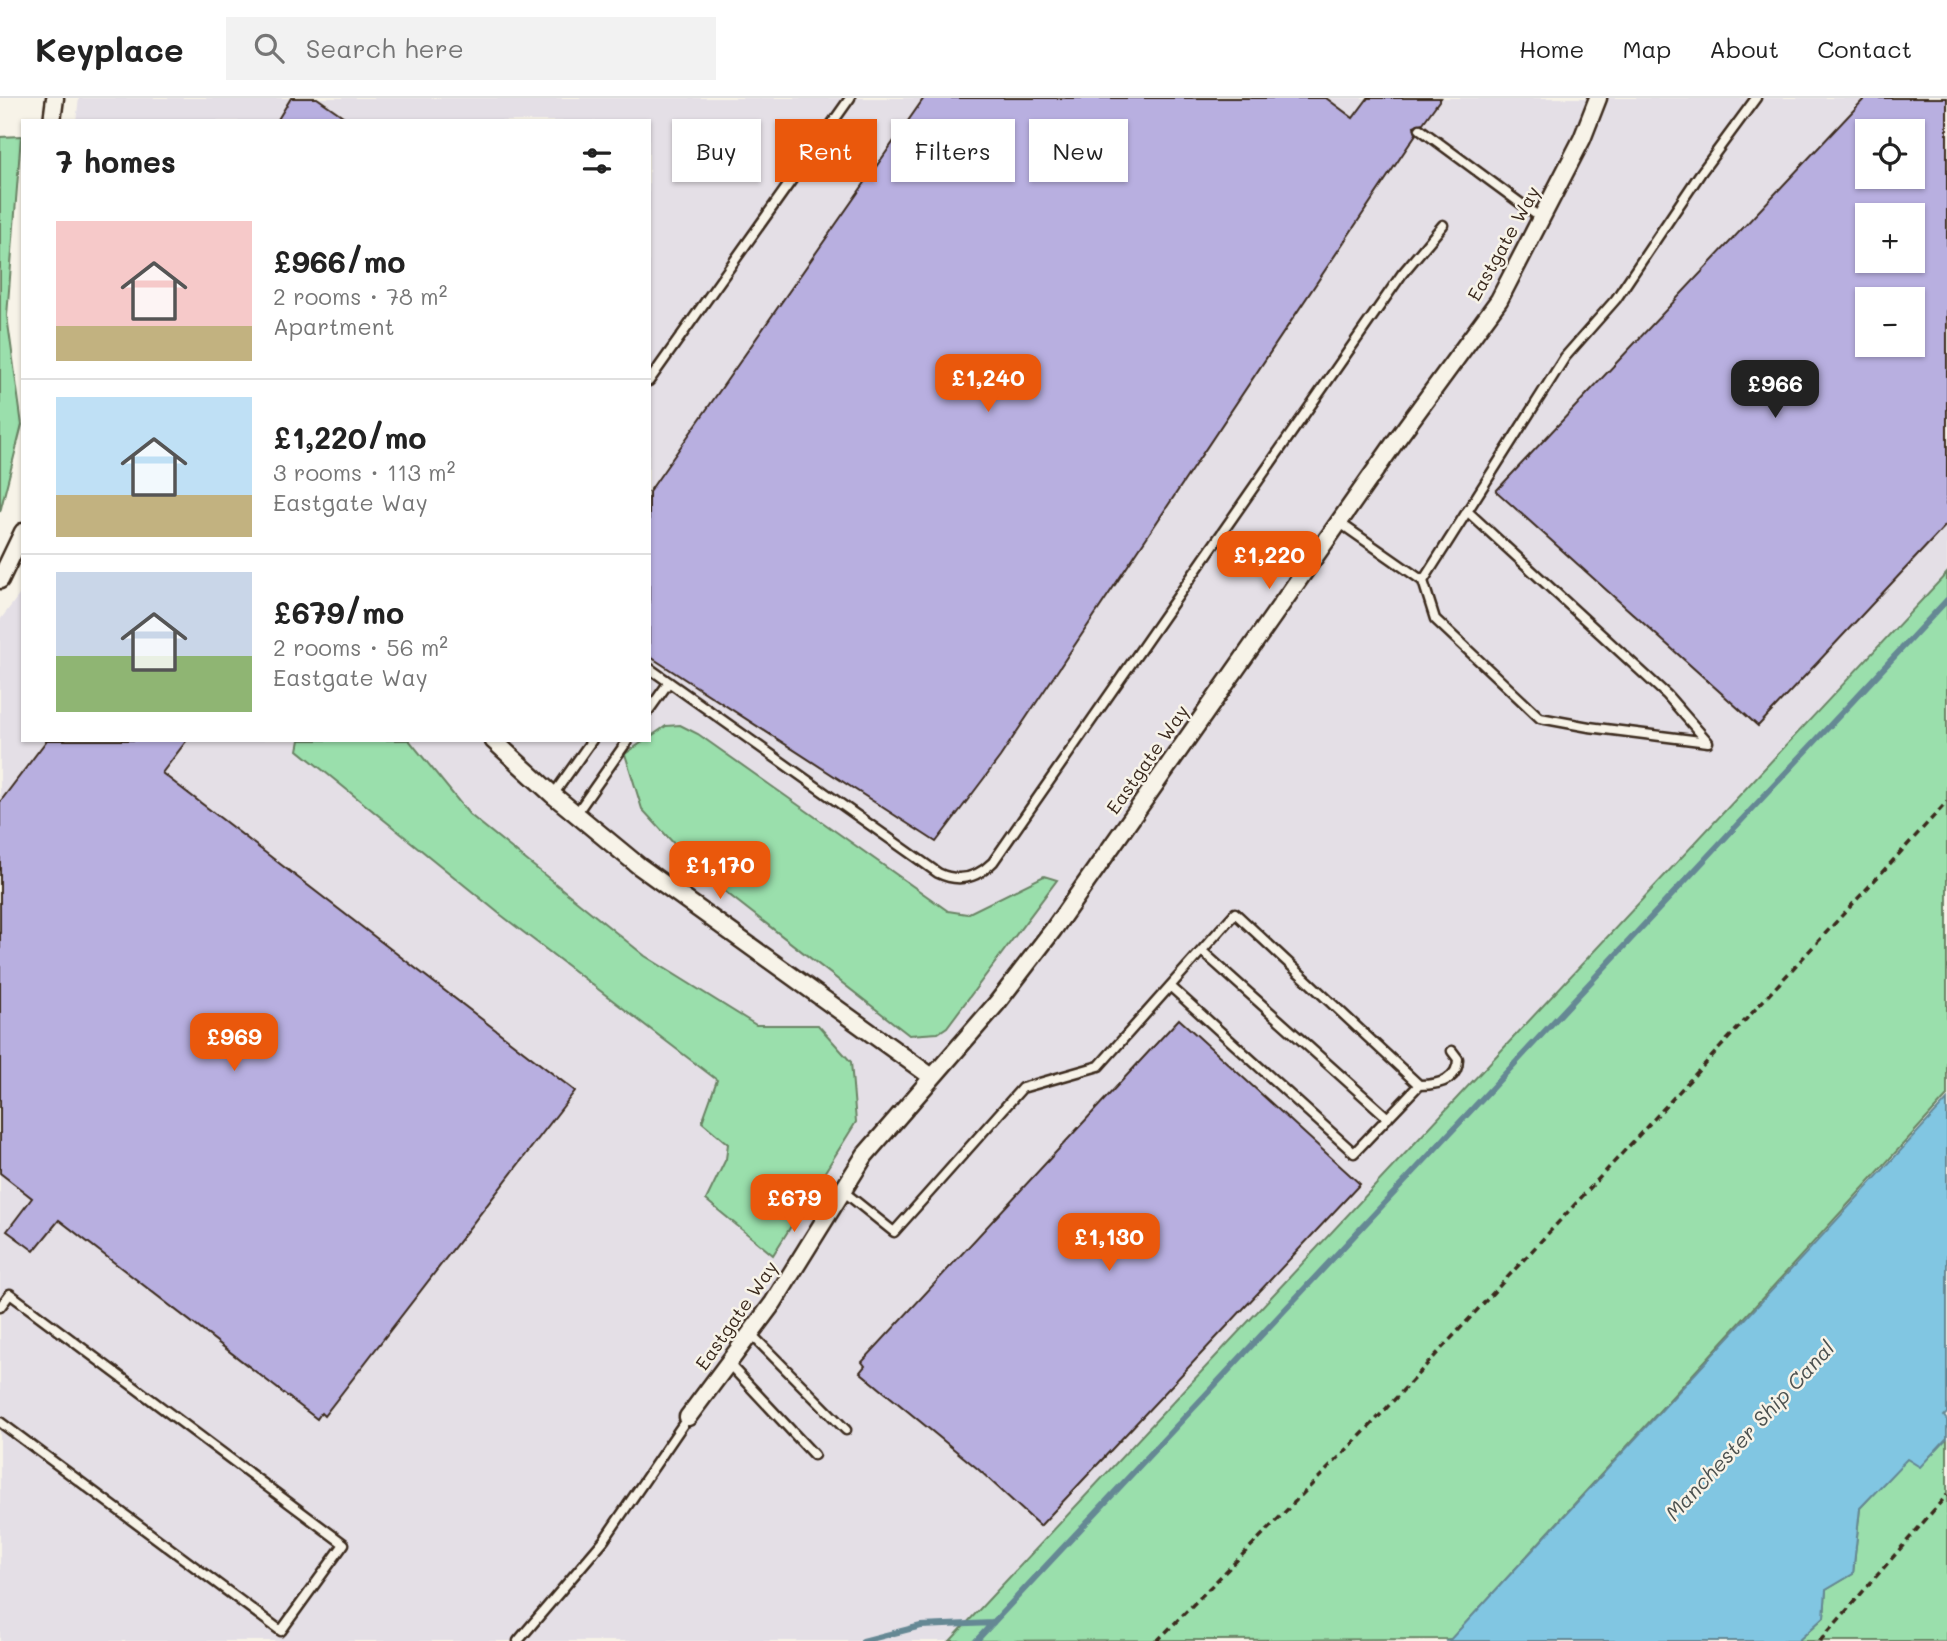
<!DOCTYPE html>
<meta charset="utf-8">
<style>
:root{--surface:#fff;--page:#f2f2f2;--text:#222;--muted:#767676;--line:#e0e0e0;--accent:#ea580c}
body{margin:0;font-family:Mali,sans-serif;background:var(--page);color:var(--text);height:100vh;display:flex;flex-direction:column;font-size:26px;white-space:nowrap}
*{box-sizing:border-box;margin:0}
p{font-size:23px;color:var(--muted)}
.icon{flex:none;width:38px;height:38px;fill:none;stroke:currentColor;stroke-width:2;stroke-linecap:round;stroke-linejoin:round}
.map{position:relative;flex:1;overflow:hidden}
.drawer{position:absolute;left:21px;top:21px;width:630px;height:623px;display:flex;flex-direction:column;background:var(--surface);border-radius:0px;box-shadow:0 2px 5px #0004}
.drawer>*{flex:none}
.guide{position:absolute;left:672px;top:21px;width:665px;height:63px;display:flex;gap:14px}
.buttons{position:absolute;left:1855px;top:21px;display:grid;gap:14px}
.buttons a{display:grid;place-items:center;width:70px;height:70px;border-radius:0px;background:var(--surface);box-shadow:0 2px 5px #0004;font-size:35px}
.price{position:absolute;translate:-50% -60px;padding:0 16px;border-radius:14px;background:var(--accent);color:#fff;font-size:23px;line-height:46px;filter:drop-shadow(0 2px 4px #0008)}
.price::after{content:'';position:absolute;left:50%;top:42px;width:21px;height:16px;margin-left:-10px;background:inherit;clip-path:polygon(0 0,100% 0,50% 100%)}
.price.on{background:#222;color:#fff}
ul{padding:0;list-style:none}
li{display:flex;align-items:center;gap:21px;height:175px;padding:0 35px}
li+li{border-top:2px solid var(--line)}
li span{display:grid;place-items:center;flex:none;width:196px;height:140px;border-radius:0px;color:#555}
li>.icon{margin-inline-start:auto}
span .icon{width:84px;height:84px;fill:#fffc;stroke-width:1}
li b{font-size:30px}
h2{display:flex;justify-content:space-between;align-items:center;height:84px;padding:0 35px;font-size:30px}
.pill{padding:0 24px;border-radius:0px;background:var(--surface);box-shadow:0 2px 5px #0004;font-size:24px;line-height:63px}
.pill.on{background:var(--accent);color:#fff}
header{display:flex;align-items:center;gap:42px;box-sizing:border-box;height:98px;padding:0 35px;background:var(--surface);border-bottom:2px solid var(--line)}
header strong{font-size:33px}
nav{display:flex;gap:38px;margin-inline-start:auto;font-size:24px}
.search{width:490px;height:63px;background:var(--page);display:flex;align-items:center;gap:18px;box-sizing:border-box;padding:0 24px;border-radius:0px;color:var(--muted);font-size:26px}
.map>svg:first-child{display:block}
.built{fill:#e4dfe6;fill-rule:evenodd}
.green{fill:#9adfac;stroke:#6a8465;stroke-width:2}
.water{fill:#81c6e2;stroke:#658894;stroke-width:2}
.lines{fill:none;stroke-linecap:round;stroke-linejoin:round}
.stream{stroke:#658894;stroke-width:6}
.building{fill:#b8afe0;stroke:#3b2a1e;stroke-width:2;fill-rule:evenodd}
.lane-casing{stroke:#3b2a1e;stroke-width:13}
.street-casing{stroke:#3b2a1e;stroke-width:21}
.path{stroke:#3b2a1e;stroke-width:3.5;stroke-dasharray:7 5;stroke-linecap:butt}
.lane{stroke:#f7f3e8;stroke-width:8}
.street{stroke:#f7f3e8;stroke-width:16}
.labels{text-anchor:middle;dominant-baseline:central;stroke-width:5;stroke-linejoin:round;paint-order:stroke}
.street-label{font-size:19px;fill:#3b2a1e;stroke:#f7f3e8}
.water-label{font-size:21px;font-style:italic;fill:#4c514f;stroke:#f7f3e8}
</style>
<header>
<strong>Keyplace</strong>
<div class="search"><svg class="icon" aria-label="search" viewBox="0 0 24 24"><circle cx="10" cy="10" r="6"/><path d="M15 15l6 6"/></svg>Search here</div>
<nav><a>Home</a><a>Map</a><a>About</a><a>Contact</a></nav>
</header>
<div class="map">
<svg width="1947" height="1543" viewBox="0 0 1947 1543">
<rect width="100%" height="100%" fill="#f7f3e8"/>
<filter id="ink" filterUnits="userSpaceOnUse"><feTurbulence type="fractalNoise" baseFrequency=".0143" numOctaves="2"/><feDisplacementMap in="SourceGraphic" scale="14" xChannelSelector="R" yChannelSelector="G"/><feConvolveMatrix kernelMatrix="1 2 1 2 8 2 1 2 1" color-interpolation-filters="sRGB"/></filter>
<g filter="url(#ink)">
<path class="built" d="M79 0H1947V475L950 1543H0V522L23 492V642H649V23H76ZM1867 33H1913V79H1867ZM1867 117H1913V163H1867ZM1867 201H1913V247H1867Z"/>
<path class="green" d="M21 38 7 218 22 327 0 414V39Z
M1947 475V998L1451 1541 950 1543Z
M680 627 698 636 948 813 967 816 1044 778 1057 782 947 929 938 935 909 937 700 774 642 711 625 656 666 628Z
M300 642H409L469 716 645 858 756 927H818L851 964 856 1024 773 1157 706 1102 726 1061 728 1046 702 1024 717 982 501 817 298 652Z
M1947 1340V1543H1798L1824 1519 1826 1492 1853 1476 1860 1410 1907 1360 1920 1368Z"/>
<path class="water" d="M1947 1002V1315L1944 1318 1947 1322V1340L1920 1369 1907 1361 1860 1410 1853 1476 1826 1492 1824 1519 1798 1543H1445L1451 1541Z"/>
<g class="lines">
<path class="stream" d="M863 1543 921 1528 993 1525
M976 1543 1947 502"/>
</g>
<path class="building" d="M291 0H317L350 23H277Z
M924 0H1326L1353 20 1368 0H1441L1423 25 1414 28 1416 36 1000 659 936 744 649 558V394Z
M1865 0H1947V426L1758 628 1496 393ZM1867 33H1913V79H1867ZM1867 117H1913V163H1867ZM1867 201H1913V247H1867Z
M47 642H187L162 675 575 993 324 1318 321 1315 317 1321 59 1122 34 1153 7 1133 32 1100 0 1075V704Z
M1179 921 1360 1086 1040 1428 978 1371 860 1274 865 1268 862 1264Z"/>
<g class="lines">
<g class="lane-casing">
<path id="lane" d="M1420 31 1542 121
M649 283 850 0
M1340 425 1423 483 1565 259 1616 201 1700 76 1756 0
M1423 483 1435 521 1540 620 1589 629 1708 644 1667 597 1467 413
M649 570 938 775C959 785 977 780 993 764L1402 176 1443 127
M649 612 669 584
M553 697 592 642
M576 716 628 642
M1202 853 1388 1020
M1419 987C1437 987 1458 983 1458 961L1452 953
M843 1093 894 1134 1022 990 1099 968 1235 815 1419 987 1354 1055 1170 888
M0 1209 10 1196 344 1446 281 1533 0 1324
M751 1236 846 1332
M729 1266 814 1357
M518 1543 604 1442 688 1319"/>
</g>
<g class="street-casing">
<path id="street" d="M52 23 55 0
M0 482 23 434
M493 642 553 697 639 768 932 979
M688 1319 773 1205 865 1057 997 905 1053 832 1398 340 1499 202 1582 41 1598 0"/>
</g>
<path class="path" d="M1157 1543 1370 1328 1947 704
M1820 1543 1947 1397"/>
<use href="#lane" class="lane"/>
<use href="#street" class="street"/>
</g>
</g>
<g class="labels">
<g class="street-label">
<text transform="translate(1503 145) rotate(-61)">Eastgate Way</text>
<text transform="translate(1147 661) rotate(-55)">Eastgate Way</text>
<text transform="translate(736 1217) rotate(-55)">Eastgate Way</text>
</g>
<g class="water-label">
<text transform="translate(1749 1332) rotate(-47)">Manchester Ship Canal</text>
</g>
</g>
</svg>
<div class="buttons">
<a><svg class="icon" aria-label="locate" viewBox="0 0 24 24"><circle cx="12" cy="12" r="6"/><path d="M12 2v4M12 18v4M2 12h4M18 12h4"/></svg></a>
<a>+</a>
<a>−</a>
</div>
<b class="price" style="left:988px;top:316px">£1,240</b>
<b class="price on" style="left:1775px;top:322px">£966</b>
<b class="price" style="left:1269px;top:493px">£1,220</b>
<b class="price" style="left:720px;top:803px">£1,170</b>
<b class="price" style="left:234px;top:975px">£969</b>
<b class="price" style="left:794px;top:1136px">£679</b>
<b class="price" style="left:1109px;top:1175px">£1,130</b>
<div class="guide">
<a class="pill">Buy</a>
<a class="pill on">Rent</a>
<a class="pill">Filters</a>
<a class="pill">New</a>
</div>
<section class="drawer">
<h2>7 homes<svg class="icon" aria-label="filters" viewBox="0 0 24 24"><path d="M4 7h16M4 17h16"/><circle cx="9" cy="7" r="2"/><circle cx="15" cy="17" r="2"/></svg></h2>
<ul>
<li><span style="background:linear-gradient(#f6c9c9 75%,#c2b280 0)"><svg class="icon" aria-label="home" viewBox="0 0 24 24"><path d="M3 11l9-7 9 7M6 9v11h12V9"/></svg></span><div><b>£966/mo</b><p>2 rooms · 78 m²</p><p>Apartment</p></div></li>
<li><span style="background:linear-gradient(#bfe0f5 70%,#c2b280 0)"><svg class="icon" aria-label="home" viewBox="0 0 24 24"><path d="M3 11l9-7 9 7M6 9v11h12V9"/></svg></span><div><b>£1,220/mo</b><p>3 rooms · 113 m²</p><p>Eastgate Way</p></div></li>
<li><span style="background:linear-gradient(#c9d6e8 60%,#8fb573 0)"><svg class="icon" aria-label="home" viewBox="0 0 24 24"><path d="M3 11l9-7 9 7M6 9v11h12V9"/></svg></span><div><b>£679/mo</b><p>2 rooms · 56 m²</p><p>Eastgate Way</p></div></li>
</ul>
</section>
</div>
